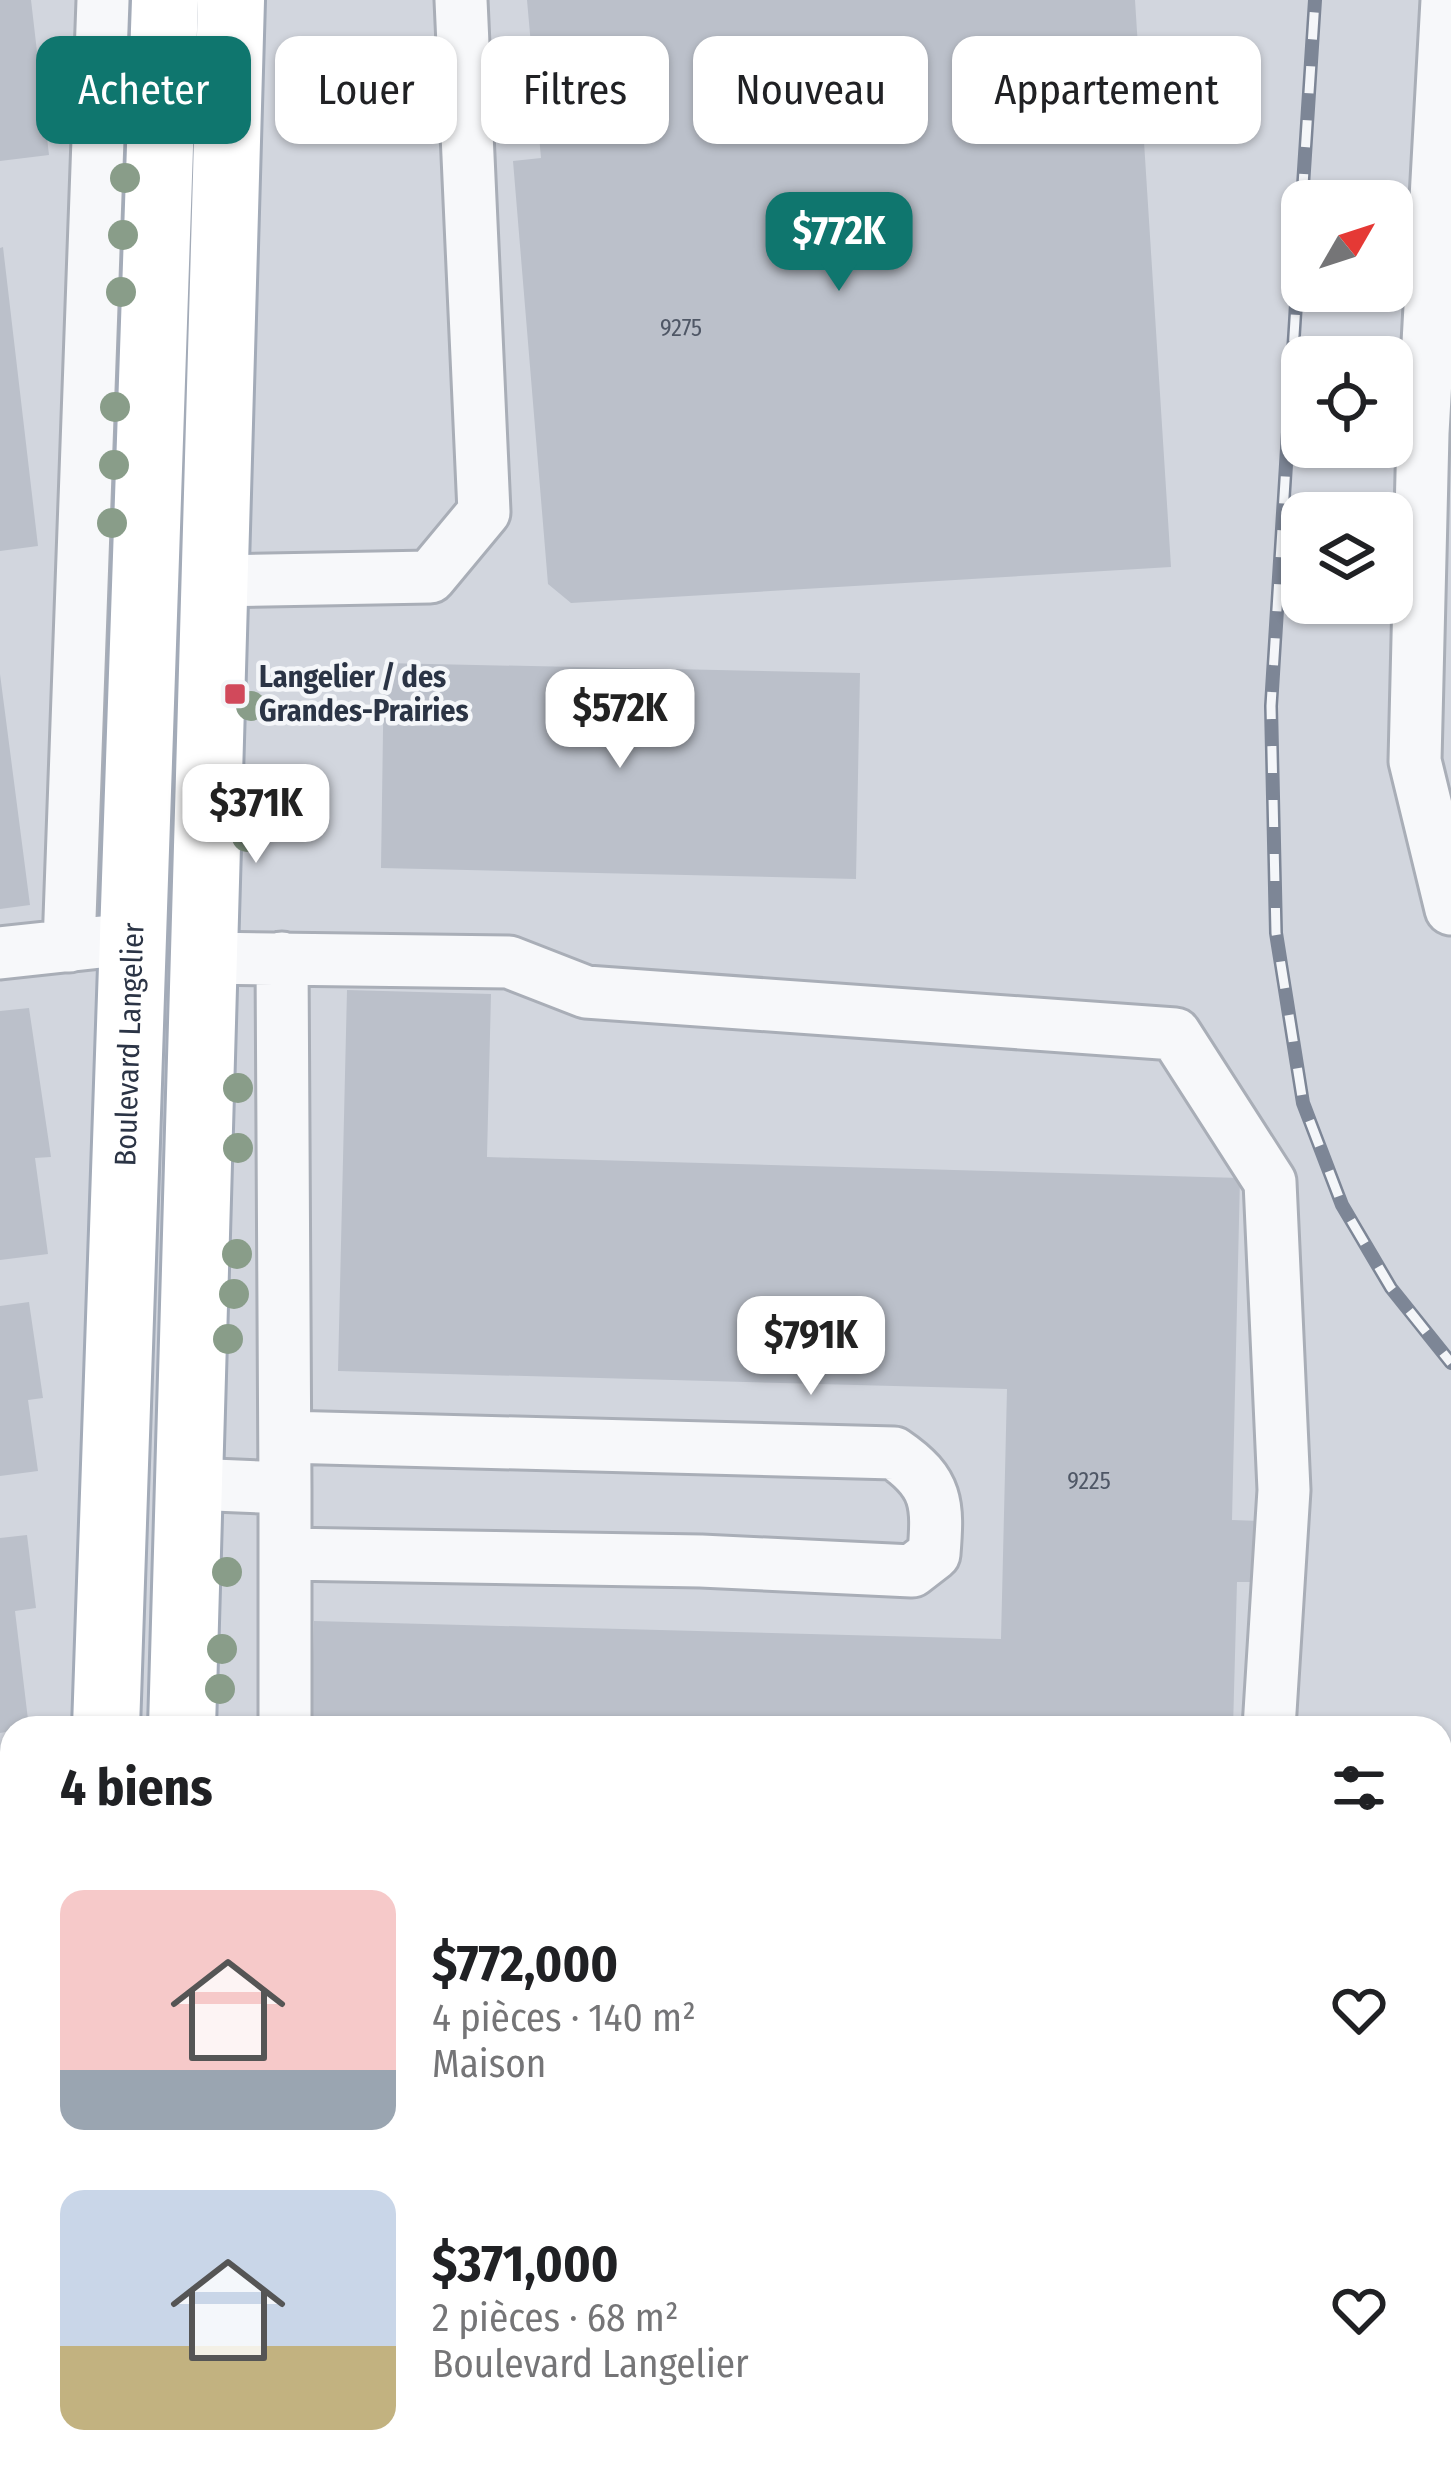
<!DOCTYPE html>
<html lang="fr">
<meta charset="utf-8">
<style>
:root{--surface:#fff;--page:#f6f6f6;--text:#202124;--muted:#757577;--accent:#0f766e}
body{margin:0;font-family:"Fira Sans Condensed",sans-serif;background:var(--page);color:var(--text);height:100vh;display:flex;flex-direction:column;font-size:45px;white-space:nowrap}
*{box-sizing:border-box;margin:0}
p{font-size:39px;color:var(--muted)}
.icon{flex:none;width:66px;height:66px;fill:none;stroke:currentColor;stroke-width:2;stroke-linecap:round;stroke-linejoin:round}
.map{position:relative;flex:1;overflow:hidden}
.side{position:absolute;left:0px;top:1716px;width:1452px;height:771px;display:flex;flex-direction:column;background:var(--surface);border-radius:36px 36px 0 0;box-shadow:0 3px 9px #0004}
.side>*{flex:none}
.guide{position:absolute;left:36px;top:36px;width:1380px;height:108px;display:flex;gap:24px}
.needle{width:78px;rotate:51deg}
.tools{position:absolute;left:1281px;top:180px;display:grid;gap:24px}
.tools a{display:grid;place-items:center;width:132px;height:132px;border-radius:24px;background:var(--surface);box-shadow:0 3px 9px #0004;font-size:60px}
.price{position:absolute;translate:-50% -102px;padding:0 27px;border-radius:24px;background:#fff;color:#222;font-size:39px;line-height:78px;filter:drop-shadow(0 3px 6px #0008)}
.price::after{content:'';position:absolute;left:50%;top:72px;width:36px;height:27px;margin-left:-18px;background:inherit;clip-path:polygon(0 0,100% 0,50% 100%)}
.price.current{background:var(--accent);color:#fff}
ul{padding:0;list-style:none}
li{display:flex;align-items:center;gap:36px;height:300px;padding:0 60px}
li span{display:grid;place-items:center;flex:none;width:336px;height:240px;border-radius:24px;color:#555}
li>.icon{margin-inline-start:auto}
span .icon{width:144px;height:144px;fill:#fffc;stroke-width:1}
li b{font-size:51px}
h2{display:flex;justify-content:space-between;align-items:center;height:144px;padding:0 60px;font-size:51px}
.pill{padding:0 42px;border-radius:24px;background:var(--surface);box-shadow:0 3px 9px #0004;font-size:42px;line-height:108px}
.pill.current{background:var(--accent);color:#fff}
.map>svg:first-child{display:block}
.built{fill:#d2d6de;fill-rule:evenodd}
.building{fill:#bbc0ca}
.lines{fill:none;stroke-linecap:round;stroke-linejoin:round}
.minor-casing{stroke:#a9aeb7;stroke-width:57}
.major-casing{stroke:#a3abb8;stroke-width:72}
.minor{stroke:#f7f8fa;stroke-width:51}
.major{stroke:#fff;stroke-width:66}
.rail-casing{stroke:#7d8696;stroke-width:14}
.rail{stroke:#f4f6f9;stroke-width:9;stroke-dasharray:27;stroke-linecap:butt}
.tree{fill:#899d89}
.poi-dot{fill:#d1495b;stroke:#f4f6f9;stroke-width:4.5}
.labels{text-anchor:middle;dominant-baseline:central;stroke-width:9;stroke-linejoin:round;paint-order:stroke}
.number-label{font-size:24px;fill:#4f5766}
.poi-label{font-size:30px;font-weight:bold;fill:#2b3445;stroke:#f4f6f9;text-anchor:start}
.street-label{font-size:30px;fill:#2b3445;stroke:#f4f6f9}
</style>
<div class="map">
<svg width="1451" height="2486" viewBox="0 0 1451 2486">
<rect width="100%" height="100%" fill="#e4e7ec"/>
<path class="built" d="M0 0H1451V2486H1328L1284 2475H1440V1728H12V2191L0 2188ZM1302 201H1392V291H1302ZM1302 357H1392V447H1302ZM1302 513H1392V603H1302Z"/>
<path class="building" d="M0 0H31L49 155 0 161Z
M527 0H1135L1171 567 571 603 548 584 513 161 541 158Z
M3 247 38 546 0 551V248Z
M384 663 860 673 856 879 381 868Z
M0 674 30 905 0 909Z
M347 990 491 994 487 1157 1240 1178 1232 1520 1261 1521 1259 1582H1237L1233 1728H311L314 1621 1001 1639 1007 1389 338 1371Z
M29 1008 51 1157 35 1158 48 1254 0 1260V1011Z
M29 1302 43 1398 28 1400 38 1471 0 1476V1306Z
M27 1535 36 1608 15 1611 29 1728 0 1733V1538Z
M12 1992V2058L0 2059V1994Z
M272 2475H362L399 2484 269 2486Z"/>
<g class="lines">
<g class="minor-casing">
<path id="minor" d="M1447 0 1423 433 1415 761 1451 909
M213 581 430 577 484 512 461 0
M69 946 103 0
M0 953 101 942
M203 958 509 962 586 992 1175 1034 1270 1182 1284 1490 1269 1728
M282 958 285 1488
M285 1437 894 1453C938 1483 938 1504 934 1554L912 1571 701 1561 285 1554
M190 1484 285 1488V1728
M0 2270 12 2273
M846 2475 890 2486
M1164 2486 1166 2475"/>
</g>
<g class="major-casing">
<g id="major">
<path id="s1" d="M106 1728 165 0"/>
<path d="M182 1728 231 0"/>
<path d="M87 2486 88 2475"/>
<path d="M159 2486V2475"/>
</g>
</g>
<use href="#minor" class="minor"/>
<use href="#major" class="major"/>
<g class="rail-casing">
<path id="rail" d="M1302 201 1315 0
M1302 207 1271 706 1276 933 1303 1103 1342 1205 1391 1288 1451 1363"/>
</g>
<use href="#rail" class="rail"/>
</g>
<g class="tree">
<circle cx="127" cy="62" r="15"/>
<circle cx="126" cy="118" r="15"/>
<circle cx="125" cy="178" r="15"/>
<circle cx="123" cy="235" r="15"/>
<circle cx="121" cy="292" r="15"/>
<circle cx="115" cy="407" r="15"/>
<circle cx="114" cy="465" r="15"/>
<circle cx="112" cy="523" r="15"/>
<circle cx="251" cy="706" r="15"/>
<circle cx="247" cy="783" r="15"/>
<circle cx="247" cy="837" r="15"/>
<circle cx="238" cy="1088" r="15"/>
<circle cx="238" cy="1148" r="15"/>
<circle cx="237" cy="1254" r="15"/>
<circle cx="234" cy="1294" r="15"/>
<circle cx="228" cy="1339" r="15"/>
<circle cx="227" cy="1572" r="15"/>
<circle cx="222" cy="1649" r="15"/>
<circle cx="220" cy="1689" r="15"/>
</g>
<rect class="poi-dot" x="223" y="682" width="24" height="24" rx="6"/>
<g class="labels">
<g class="number-label">
<text x="681" y="328">9275</text>
<text x="1089" y="1481">9225</text>
</g>
<g class="poi-label">
<text x="259" y="677">Langelier / des<tspan x="259" dy="34">Grandes-Prairies</tspan></text>
</g>
<g class="street-label">
<text stroke="none"><textPath href="#s1" startOffset="684">Boulevard Langelier</textPath></text>
</g>
</g>
</svg>
<div class="tools">
<a><svg class="needle" viewBox="-14 -14 28 28"><path d="M0-13l5 13h-10z" fill="#e53935"/><path d="M0 13l5-13h-10z" fill="#757577"/></svg></a>
<a><svg class="icon" aria-label="locate" viewBox="0 0 24 24"><circle cx="12" cy="12" r="6"/><path d="M12 2v4M12 18v4M2 12h4M18 12h4"/></svg></a>
<a><svg class="icon" aria-label="layers" viewBox="0 0 24 24"><path d="M12 4l9 5-9 5-9-5zM3 14l9 5 9-5"/></svg></a>
</div>
<b class="price current" style="left:839px;top:294px">$772K</b>
<b class="price" style="left:620px;top:771px">$572K</b>
<b class="price" style="left:256px;top:866px">$371K</b>
<b class="price" style="left:811px;top:1398px">$791K</b>
<div class="guide">
<a class="pill current">Acheter</a>
<a class="pill">Louer</a>
<a class="pill">Filtres</a>
<a class="pill">Nouveau</a>
<a class="pill">Appartement</a>
</div>
<section class="side">
<h2>4 biens<svg class="icon" aria-label="filters" viewBox="0 0 24 24"><path d="M4 7h16M4 17h16"/><circle cx="9" cy="7" r="2"/><circle cx="15" cy="17" r="2"/></svg></h2>
<ul>
<li><span style="background:linear-gradient(#f6c9c9 75%,#9aa5b1 0)"><svg class="icon" aria-label="home" viewBox="0 0 24 24"><path d="M3 11l9-7 9 7M6 9v11h12V9"/></svg></span><div><b>$772,000</b><p>4 pièces · 140 m²</p><p>Maison</p></div><svg class="icon" aria-label="heart" viewBox="0 0 24 24"><path d="M12 20l-8-8c-3-5 5-10 8-4 3-6 11-1 8 4z"/></svg></li>
<li><span style="background:linear-gradient(#c9d6e8 65%,#c2b280 0)"><svg class="icon" aria-label="home" viewBox="0 0 24 24"><path d="M3 11l9-7 9 7M6 9v11h12V9"/></svg></span><div><b>$371,000</b><p>2 pièces · 68 m²</p><p>Boulevard Langelier</p></div><svg class="icon" aria-label="heart" viewBox="0 0 24 24"><path d="M12 20l-8-8c-3-5 5-10 8-4 3-6 11-1 8 4z"/></svg></li>
</ul>
</section>
</div>
